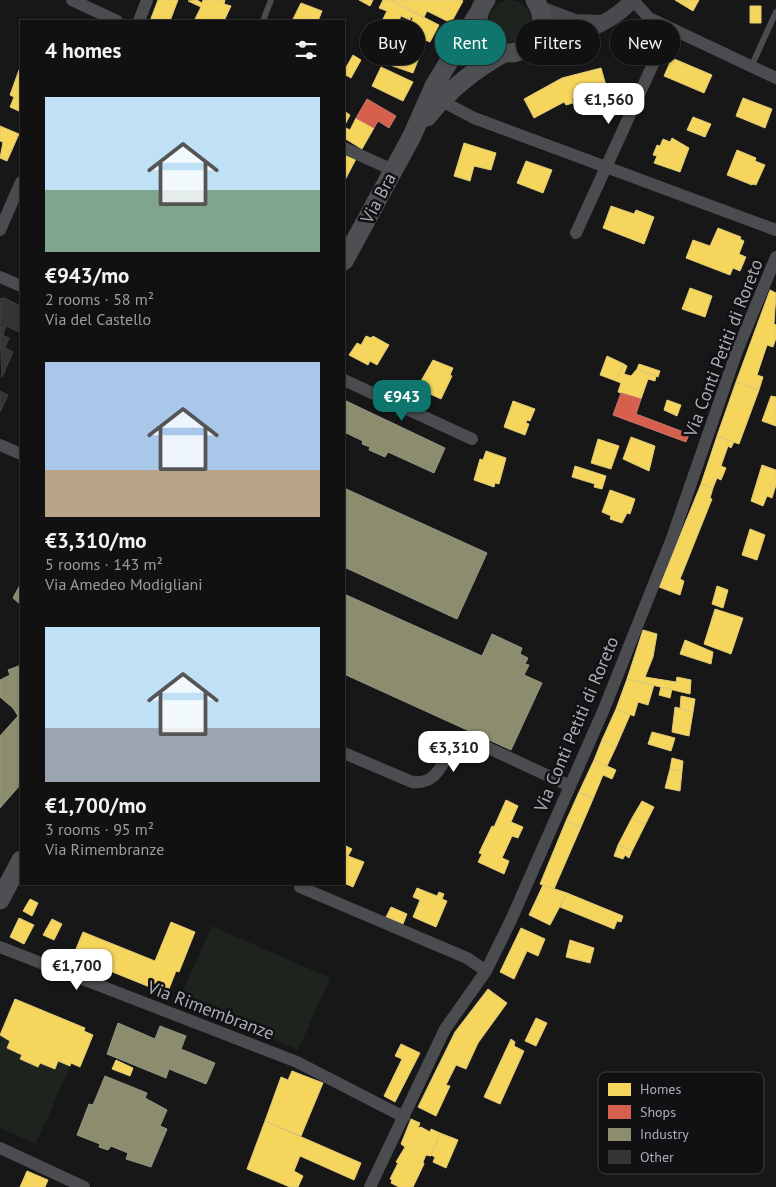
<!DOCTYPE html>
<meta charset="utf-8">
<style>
:root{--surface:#111;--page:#1e1f1f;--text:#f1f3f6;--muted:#9c9d9f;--line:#303131;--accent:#0f766e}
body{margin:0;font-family:"PT Sans",sans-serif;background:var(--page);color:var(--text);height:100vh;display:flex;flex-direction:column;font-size:19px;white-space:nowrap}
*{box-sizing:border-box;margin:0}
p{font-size:16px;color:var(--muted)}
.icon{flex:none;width:28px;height:28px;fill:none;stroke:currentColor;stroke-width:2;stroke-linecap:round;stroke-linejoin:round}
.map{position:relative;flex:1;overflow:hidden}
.panel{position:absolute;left:20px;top:20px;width:325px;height:865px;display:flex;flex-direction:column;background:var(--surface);border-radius:0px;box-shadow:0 1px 4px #0004,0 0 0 1px var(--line)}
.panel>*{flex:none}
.banner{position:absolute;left:360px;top:20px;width:340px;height:45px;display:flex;gap:10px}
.price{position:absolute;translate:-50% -42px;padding:0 11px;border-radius:10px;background:#fff;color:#222;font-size:16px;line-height:32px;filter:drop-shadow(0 1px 2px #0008)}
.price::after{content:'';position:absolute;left:50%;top:30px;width:15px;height:11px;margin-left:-8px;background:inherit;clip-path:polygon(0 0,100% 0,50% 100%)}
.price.on{background:var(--accent);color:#fff}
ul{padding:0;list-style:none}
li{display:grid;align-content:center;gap:10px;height:265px;padding:0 25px}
li span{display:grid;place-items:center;height:155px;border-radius:0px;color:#555}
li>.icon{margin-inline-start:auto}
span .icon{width:90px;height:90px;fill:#fffc;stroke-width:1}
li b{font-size:21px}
h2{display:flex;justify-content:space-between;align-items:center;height:60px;padding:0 25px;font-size:21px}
.pill{padding:0 18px;border-radius:22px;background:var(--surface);box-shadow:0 1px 4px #0004,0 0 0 1px var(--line);font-size:18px;line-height:45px}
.pill.on{background:var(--accent);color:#fff}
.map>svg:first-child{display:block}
.green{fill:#1d241e}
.homes{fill:#f6d55c;stroke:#dfc978}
.shops{fill:#d6604d;stroke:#c8776d}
.industry{fill:#8c8c6e;stroke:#949684}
.building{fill:#353536;stroke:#3f4043}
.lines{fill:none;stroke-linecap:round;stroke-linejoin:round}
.lane{stroke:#4b4c50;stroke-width:6}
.street{stroke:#4b4c50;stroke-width:12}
.secondary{stroke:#4a4a4e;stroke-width:16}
.primary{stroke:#4d4f52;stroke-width:19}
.labels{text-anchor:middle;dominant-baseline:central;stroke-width:5;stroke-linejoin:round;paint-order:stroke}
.street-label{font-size:18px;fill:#a8adb8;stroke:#111113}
.key{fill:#111113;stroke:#3e4045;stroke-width:1}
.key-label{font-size:14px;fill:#a8adb8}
</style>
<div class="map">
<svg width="776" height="1187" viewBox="0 0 776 1187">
<rect width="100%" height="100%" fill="#171717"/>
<path class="green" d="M489 21a21 21 0 1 1 42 0a21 21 0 1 1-42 0Z
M212 926 330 978 298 1050 180 997Z
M0 1036 10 1041 7 1048 22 1055 21 1060 38 1067 40 1063 55 1069 58 1061 70 1066 36 1144 0 1128Z"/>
<path class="homes" d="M158 0H178L170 21H150Z
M197 0 202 3 203 0H225L224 4 231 6 224 21H194L201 7 188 1Z
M359 0H373L370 6Z
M383 0H390L439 25 430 42 406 32 413 18 411 17 410 20 401 16 392 36 374 28 377 21 381 23 387 11 379 8Z
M390 0H462L463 1 451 23 427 11 424 17Z
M675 0H699L693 11Z
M301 3 322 11 318 21H292Z
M750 6H761V23H750Z
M395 41 422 50 413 73 387 64Z
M353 55 361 60 351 78 344 74V71Z
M672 58 712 75 704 93 664 76Z
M381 67 413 82 403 101 372 86Z
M601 68 607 89 572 99 573 103 566 105 564 102 534 118 524 99 562 78Z
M19 70 21 71V112L10 107 14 97 10 95Z
M743 98 772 109 765 128 736 116Z
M344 111 350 115 346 123 344 122Z
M693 117 711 124 705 137 687 130Z
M356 118 374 128 362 149 344 138V127L350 130Z
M0 126 19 134 7 161 0 158 3 142 0 141Z
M672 138 689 148 680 172 654 163 657 156 653 155 657 145 660 146 663 139 670 142Z
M464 143 496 153 491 170 474 166 470 181 454 176Z
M737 150 756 158 755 161 765 165 756 185 753 184 752 185 727 175Z
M344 153 356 159 344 182Z
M526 161 552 170 543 193 517 183Z
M611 206 634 214 636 210 654 217 644 244 603 228Z
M718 228 741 237 740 239 744 241 739 254 746 257 740 271 733 268 730 275 686 258 693 240 710 246Z
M690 288 712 296 705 317 682 309Z
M770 290 776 293 774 324 776 325V338L773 347 767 345 757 375 763 377 759 390 736 382Z
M366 336 371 338 373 336 389 345 377 365 370 361 368 365 349 355 357 343 361 345Z
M607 356 624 364 616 381 600 375Z
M433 360 453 368 450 375 452 376 441 399 417 388Z
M624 364 627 366 624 374 631 376 637 369 656 376 655 381 648 379 641 399 618 392 621 383 616 381Z
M639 364 660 371 658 377 637 369Z
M736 382 759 390 739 444 717 436Z
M771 396 776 397V426L762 421Z
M667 400 681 405 677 416 664 410Z
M513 401 535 409 530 421 527 420 526 423 529 424 525 435 504 427Z
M717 436 734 442 731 448 728 446 721 466 726 468 721 480 717 478 713 488 701 484Z
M631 437 655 446 649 471 623 459Z
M598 439 619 446 611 469 591 463Z
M486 451 506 458 499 484 495 483 494 487 474 480 480 459 483 460Z
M762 465 776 470V485L772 498 767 496 763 506 751 501Z
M575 466 606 476 602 489 594 487 595 484 572 477Z
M701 484 713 488 710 498 712 499 680 579 684 581 680 595 659 587Z
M610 490 635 499 630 514 627 513 622 523 610 519 611 516 602 512Z
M750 529 765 535 757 560 742 555Z
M717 586 728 590 723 608 712 604Z
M715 609 743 618 731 654 704 644Z
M643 630 657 634 653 657 645 677 676 682 677 677 691 680 690 694 627 679Z
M685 640 713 652 711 664 680 654Z
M627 679 654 685 648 705 638 702 634 716 616 709Z
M661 687 672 689 670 698 659 695Z
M681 696 695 699 693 712 680 709Z
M675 707 693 712 689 736 672 732Z
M616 709 630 715 616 747 602 740Z
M652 732 675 738 671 751 648 744Z
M602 740 616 747 607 766 594 760Z
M672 758 683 761 682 771 670 769Z
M594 760 616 770 612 779 603 775 593 799 579 792Z
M670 769 682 771 680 791 665 788Z
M579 792 593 799 581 827 566 821Z
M506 800 518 806 511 822 523 827 518 838 512 836 502 858 509 861 504 874 478 862 482 854 479 853 492 826 494 827Z
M642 801 654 807 645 825 632 818Z
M632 818 645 825 632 851 618 845Z
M566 821 581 827 554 889 540 884Z
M344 845 352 849 348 856 364 862 353 887 344 883Z
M618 845 632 851 629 858 625 855 623 859 614 856Z
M543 885 567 893 550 925 529 915Z
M417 888 437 896 439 892 444 894 442 899 447 901 436 927 413 917 420 900 413 897Z
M567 893 623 916 621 922 617 921 614 929 560 907Z
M30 899 38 903 32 916 23 911Z
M391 907 407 914 403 924 386 917Z
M19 918 34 925 24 944 10 937Z
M52 919 62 924 54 940 43 935Z
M171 922 195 932 179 972 176 971 167 994 73 956 83 932 155 961Z
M521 928 545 939 538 956 527 951 514 979 500 972Z
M570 940 594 948 590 963 566 957Z
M488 989 507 1003 478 1043 466 1069 456 1065 446 1085 450 1086 436 1116 418 1107 455 1032Z
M15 999 85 1028 84 1031 93 1035 80 1067 71 1063 70 1066 58 1061 55 1069 40 1063 38 1067 20 1059 22 1055 7 1048 10 1041 0 1035Z
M536 1018 547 1023 536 1046 525 1041Z
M511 1039 515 1042 514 1046 524 1051 500 1104 484 1097Z
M401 1044 420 1053 395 1102 384 1096 402 1059 395 1056Z
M116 1060 133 1068 130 1076 112 1069Z
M292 1071 323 1083 301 1136 265 1121 281 1077 288 1080Z
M411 1119 420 1123 418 1128 421 1127 430 1132 431 1129 440 1133 431 1156 426 1155 423 1162 424 1164 413 1187H399L391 1183 392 1180 390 1179 398 1163 396 1162 405 1147 401 1144Z
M265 1121 361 1163 354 1180 300 1156 294 1171 303 1176 298 1187H290L247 1169Z
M440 1133 458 1140 446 1168 433 1162 435 1157 431 1155Z
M27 1171 48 1180 45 1187H20Z"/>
<path class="shops" d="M367 99 396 116 389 128 378 121 374 128 356 118Z
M621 393 641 399 636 414 689 434 686 442 613 415Z"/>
<path class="industry" d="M344 400 445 448 434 473 388 452 385 457 369 450 370 447 362 444 363 441 344 432Z
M344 488 487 553 457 619 344 567Z
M21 583V605L13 598Z
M344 594 482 656 492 634 522 648 520 654 528 658 525 664 529 665 524 675 542 683 511 750 344 674Z
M21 665V784L0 808V736L18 716 13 708 0 697V680L10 675 8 670Z
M118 1023 155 1039 160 1026 186 1036 181 1049 215 1063 206 1084 169 1069 166 1078 107 1054Z
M105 1076 147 1093 145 1098 167 1110 160 1126 167 1129 151 1167 126 1159 128 1153 111 1146 108 1150 99 1147 100 1144 77 1135 89 1104 93 1105Z"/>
<path class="building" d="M4 298 21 306 20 332 6 326 3 335 0 334V299Z
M0 334 9 338 5 348 13 352 2 377Z
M0 391 8 395 0 412Z"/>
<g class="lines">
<path class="lane" d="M263 21 271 0
M751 67 776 12"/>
<path class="street" d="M72 0 117 21
M633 0 649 18 776 78
M139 21 147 0
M436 98 474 118 776 230
M344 148 393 170
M0 230 21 182
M576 233 669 29
M0 277 21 286
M344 380 472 439
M0 445 21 454
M344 753 412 782C447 786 441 743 469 739L570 786
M300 887 467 958 486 971
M0 947 297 1062 404 1117
M0 1148 84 1187
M370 1187 445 1029 486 971 511 920 604 709 671 541 737 351 776 257"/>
<path class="secondary" d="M540 9 575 22 599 23
M531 45C564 41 611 26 632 0"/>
<path class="primary" d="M486 0C479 9 476 18 479 29 492 76 564 47 535 0
M427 117C449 90 473 70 504 53
M344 261 412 136 434 86 478 14
M0 900 21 860"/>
</g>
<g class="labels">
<g class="street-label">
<text transform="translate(378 198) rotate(-62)">Via Bra</text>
<text transform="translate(723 348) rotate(-69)">Via Conti Petiti di Roreto</text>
<text transform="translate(576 724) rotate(-67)">Via Conti Petiti di Roreto</text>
<text transform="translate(211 1010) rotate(21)">Via Rimembranze</text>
</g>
</g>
<rect x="598" y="1072" width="166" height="102" rx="8" class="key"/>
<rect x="608" y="1083" width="23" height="13" fill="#f6d55c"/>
<rect x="608" y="1105" width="23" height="14" fill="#d6604d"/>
<rect x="608" y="1128" width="23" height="13" fill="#8c8c6e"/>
<rect x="608" y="1150" width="23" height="14" fill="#353536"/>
<g class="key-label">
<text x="640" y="1094">Homes</text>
<text x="640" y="1117">Shops</text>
<text x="640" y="1139">Industry</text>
<text x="640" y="1162">Other</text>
</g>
</svg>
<b class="price" style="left:609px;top:125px">€1,560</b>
<b class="price on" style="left:402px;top:422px">€943</b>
<b class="price" style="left:454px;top:773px">€3,310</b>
<b class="price" style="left:77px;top:991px">€1,700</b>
<div class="banner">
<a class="pill">Buy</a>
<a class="pill on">Rent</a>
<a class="pill">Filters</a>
<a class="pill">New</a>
</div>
<section class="panel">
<h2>4 homes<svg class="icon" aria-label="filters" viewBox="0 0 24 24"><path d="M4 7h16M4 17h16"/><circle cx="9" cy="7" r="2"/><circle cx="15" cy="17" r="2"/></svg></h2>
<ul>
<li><span style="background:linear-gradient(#bfe0f5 60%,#7fa58c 0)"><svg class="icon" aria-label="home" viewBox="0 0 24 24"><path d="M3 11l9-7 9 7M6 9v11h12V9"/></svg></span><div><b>€943/mo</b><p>2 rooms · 58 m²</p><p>Via del Castello</p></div></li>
<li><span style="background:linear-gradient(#a9c7e8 70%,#b9a48a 0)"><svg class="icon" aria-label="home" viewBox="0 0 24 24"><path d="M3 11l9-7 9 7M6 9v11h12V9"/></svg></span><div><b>€3,310/mo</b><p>5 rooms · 143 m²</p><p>Via Amedeo Modigliani</p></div></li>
<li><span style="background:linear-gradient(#bfe0f5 65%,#9aa5b1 0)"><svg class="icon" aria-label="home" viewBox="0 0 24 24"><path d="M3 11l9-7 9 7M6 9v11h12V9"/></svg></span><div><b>€1,700/mo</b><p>3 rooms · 95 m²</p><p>Via Rimembranze</p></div></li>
</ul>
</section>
</div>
